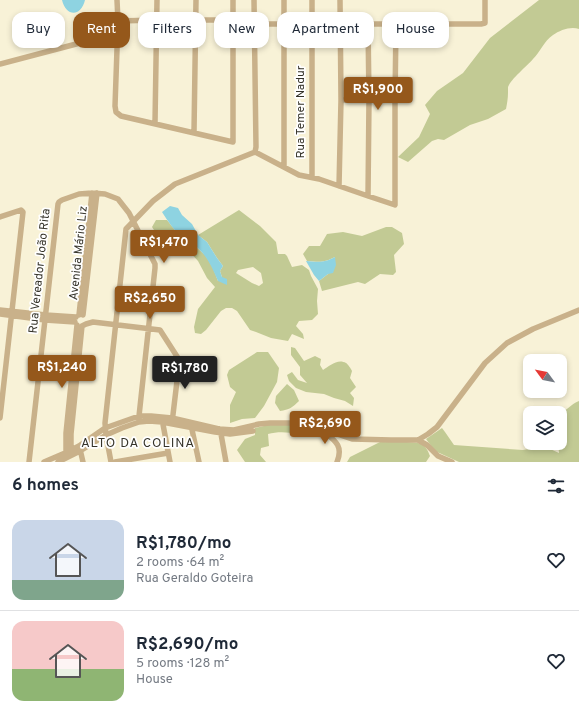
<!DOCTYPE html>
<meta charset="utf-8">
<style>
:root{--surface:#fff;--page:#f6f6f7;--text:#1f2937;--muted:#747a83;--line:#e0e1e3;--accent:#95581b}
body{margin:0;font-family:Overpass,sans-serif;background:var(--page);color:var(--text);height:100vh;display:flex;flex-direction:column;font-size:15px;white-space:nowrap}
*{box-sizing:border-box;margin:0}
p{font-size:13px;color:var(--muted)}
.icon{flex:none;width:22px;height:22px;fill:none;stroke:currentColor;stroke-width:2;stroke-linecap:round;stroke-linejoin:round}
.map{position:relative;height:462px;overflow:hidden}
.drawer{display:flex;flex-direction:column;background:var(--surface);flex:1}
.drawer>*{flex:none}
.hud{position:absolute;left:12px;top:12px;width:555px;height:36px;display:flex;gap:8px}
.needle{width:26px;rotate:302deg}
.buttons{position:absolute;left:523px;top:354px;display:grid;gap:8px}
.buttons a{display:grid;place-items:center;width:44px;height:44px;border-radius:8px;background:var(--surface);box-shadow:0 2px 6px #0003;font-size:20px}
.price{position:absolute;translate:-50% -34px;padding:0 9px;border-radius:4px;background:var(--accent);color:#fff;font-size:13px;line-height:26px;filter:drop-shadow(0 1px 2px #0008)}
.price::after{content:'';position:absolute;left:50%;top:24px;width:12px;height:9px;margin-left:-6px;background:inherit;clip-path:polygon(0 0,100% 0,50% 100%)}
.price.selected{background:#222;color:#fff}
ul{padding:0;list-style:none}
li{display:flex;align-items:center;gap:12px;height:100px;padding:0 12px}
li+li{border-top:1px solid var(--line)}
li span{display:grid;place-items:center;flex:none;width:112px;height:80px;border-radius:12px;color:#555}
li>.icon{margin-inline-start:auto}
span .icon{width:48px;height:48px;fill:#fffc;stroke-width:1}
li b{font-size:17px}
h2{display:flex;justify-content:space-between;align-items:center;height:48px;padding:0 12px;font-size:17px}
.pill{padding:0 14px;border-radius:12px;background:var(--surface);box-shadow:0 2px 6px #0003;font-size:14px;line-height:36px}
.pill.selected{background:var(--accent);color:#fff}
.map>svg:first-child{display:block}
.forest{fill:#c2ca94;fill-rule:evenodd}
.water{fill:#8ed3e1}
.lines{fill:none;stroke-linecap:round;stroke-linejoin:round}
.minor{stroke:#c9b18a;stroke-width:5.5}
.labels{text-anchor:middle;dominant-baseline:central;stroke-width:3.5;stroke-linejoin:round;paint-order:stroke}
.street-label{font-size:12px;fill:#353329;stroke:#fff}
.neighbourhood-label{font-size:13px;letter-spacing:1px;fill:#353329;stroke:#fff}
</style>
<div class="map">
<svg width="579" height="462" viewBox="0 0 579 462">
<rect width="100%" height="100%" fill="#f8f2d7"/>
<path class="forest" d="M539 0H579V29C571 26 560 30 553 35 544 41 540 52 533 59 527 66 511 79 508 87 508 89 508 91 508 93 508 98 507 104 506 109L488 119 470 125 444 140 438 139 432 141 408 162 398 157 419 137 430 114 425 105 437 91 463 73 490 38Z
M239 210 260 226 276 242 278 254H285L287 256 292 267 302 265 309 270 311 276 318 289 317 301 318 314 312 320 299 321 296 326 303 334 304 339 292 334 288 341 271 338 256 332 250 330 237 311 232 308H226L221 311 206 330 201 334 195 333 194 327 198 309 215 287 207 278 198 261 185 247 167 232 160 235 156 233 152 227 156 220H167L182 239 194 245 206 256 213 268 218 281 222 277 220 271 223 266 217 258 207 242 198 235ZM253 267 261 273 263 283 259 286 252 283 236 273 238 270Z
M386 227H392L402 233 404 244 394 255 396 272 393 275 380 274 365 284 358 282 322 291 319 281 328 274 335 257C323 263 320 262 307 261L303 254 309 246H320L327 234 343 232 362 236Z
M291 347 295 348 304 361 315 356 321 359 320 365 323 370C329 366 338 358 346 363 348 364 351 369 352 371L350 378 356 387 350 393 354 398 353 406 345 401 334 398 324 394 306 392 296 388 289 381 287 375 292 372 298 380 307 383 300 375V367L291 355Z
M257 352H268L279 368 277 382 264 406 255 418 242 419 230 423V405L236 392 230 387 227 375 229 370Z
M287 384 294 390 299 401C293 407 289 410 280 411L275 403 276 396Z
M579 401V462H459L435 451 426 439 442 428 445 432 454 445 523 450 529 449 534 443H537L559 453 558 443H560V414C567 410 571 404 579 401Z
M272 424 313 426 319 431 313 437C299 434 283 430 268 434L269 446 261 448 260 455 266 462H245L237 450 245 439 255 435V428L264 426Z
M380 442C389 442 413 441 421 444 426 446 428 451 430 456L426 462H347L350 457Z"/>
<path class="water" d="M62 0H85C81 17 66 17 62 0Z
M170 206 178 208 182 215 192 224 198 235 207 242 217 258 223 266 220 271 222 277 227 279V285L218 281C212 267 207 255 194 245 191 243 187 242 183 239 177 234 167 220 162 212Z
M335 257 336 265 333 273 328 274 319 281 314 275 306 261C318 262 324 263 335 257Z"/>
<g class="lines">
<path class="minor" d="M117 0 118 21 115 106 116 112 121 116 233 142V0
M254 0 256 147 255 152
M255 24H481L485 23V0
M0 64 80 43 102 24 118 21 157 20H233
M341 100H395
M155 123 157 0
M194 132 196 0
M255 152 299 175 319 179 368 196 395 205V100L396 24
M284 167V0
M312 177V0
M339 186 341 100 340 0
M368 196 369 100 368 24
M0 217 21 210 23 212 0 418
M0 310 46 315 76 317
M0 314 45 320 75 322
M79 315 92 193
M83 315 97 193
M82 326 86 324 93 322 160 330 178 358 179 364 172 423
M162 419 170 462
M191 425 199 462
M322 430C334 440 344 445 337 462
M215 432 230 434 253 431
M221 434 226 462
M418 440 427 445 438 456 452 462
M80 449 83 462
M71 453V434L82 326
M66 455V433L77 325
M29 462 58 204 59 202 62 200 79 194 92 193 105 194 118 199 129 213 155 264V268L139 416V422
M44 462 65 453 79 446 105 428 139 416H151L172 418 219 429 234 430 259 424 270 423H303L312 425 343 436 352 439 391 440H418L428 434 437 427 485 363 507 343 533 329 579 310
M58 462 80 451 106 435 122 428 139 422 149 421 162 422 215 432 219 429
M111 462 106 435 105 423 126 229 153 201 175 184 255 152
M115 462 168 453"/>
</g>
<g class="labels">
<g class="street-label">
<text transform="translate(301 112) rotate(-90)">Rua Temer Nadur</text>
<text transform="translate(79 253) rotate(-84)">Avenida Mário Liz</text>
<text transform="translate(40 271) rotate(-84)">Rua Vereador João Rita</text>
</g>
<g class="neighbourhood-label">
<text x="138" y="444">ALTO DA COLINA</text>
</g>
</g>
</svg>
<div class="buttons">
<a><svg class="needle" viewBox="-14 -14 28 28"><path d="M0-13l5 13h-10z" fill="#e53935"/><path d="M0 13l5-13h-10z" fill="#747a83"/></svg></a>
<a><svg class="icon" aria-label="layers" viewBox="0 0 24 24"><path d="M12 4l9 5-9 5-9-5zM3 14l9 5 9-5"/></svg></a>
</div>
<b class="price" style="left:378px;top:111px">R$1,900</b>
<b class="price" style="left:164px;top:264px">R$1,470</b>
<b class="price" style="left:150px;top:320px">R$2,650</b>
<b class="price" style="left:62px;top:389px">R$1,240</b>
<b class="price selected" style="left:185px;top:390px">R$1,780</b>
<b class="price" style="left:325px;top:445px">R$2,690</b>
<div class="hud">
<a class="pill">Buy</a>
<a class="pill selected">Rent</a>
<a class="pill">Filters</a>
<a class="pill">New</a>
<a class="pill">Apartment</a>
<a class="pill">House</a>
</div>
</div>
<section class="drawer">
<h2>6 homes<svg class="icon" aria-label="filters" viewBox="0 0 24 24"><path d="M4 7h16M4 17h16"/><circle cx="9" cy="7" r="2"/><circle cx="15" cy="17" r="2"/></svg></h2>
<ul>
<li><span style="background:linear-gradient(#c9d6e8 75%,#7fa58c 0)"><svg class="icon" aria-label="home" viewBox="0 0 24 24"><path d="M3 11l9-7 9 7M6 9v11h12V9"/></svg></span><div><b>R$1,780/mo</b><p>2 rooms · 64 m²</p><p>Rua Geraldo Goteira</p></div><svg class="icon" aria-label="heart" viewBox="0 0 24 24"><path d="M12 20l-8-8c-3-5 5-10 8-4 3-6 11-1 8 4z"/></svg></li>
<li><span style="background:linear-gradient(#f6c9c9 60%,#8fb573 0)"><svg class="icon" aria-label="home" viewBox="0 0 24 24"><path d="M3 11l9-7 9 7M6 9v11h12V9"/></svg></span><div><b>R$2,690/mo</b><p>5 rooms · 128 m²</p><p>House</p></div><svg class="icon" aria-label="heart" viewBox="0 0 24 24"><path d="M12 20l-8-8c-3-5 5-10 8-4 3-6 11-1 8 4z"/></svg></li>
</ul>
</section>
